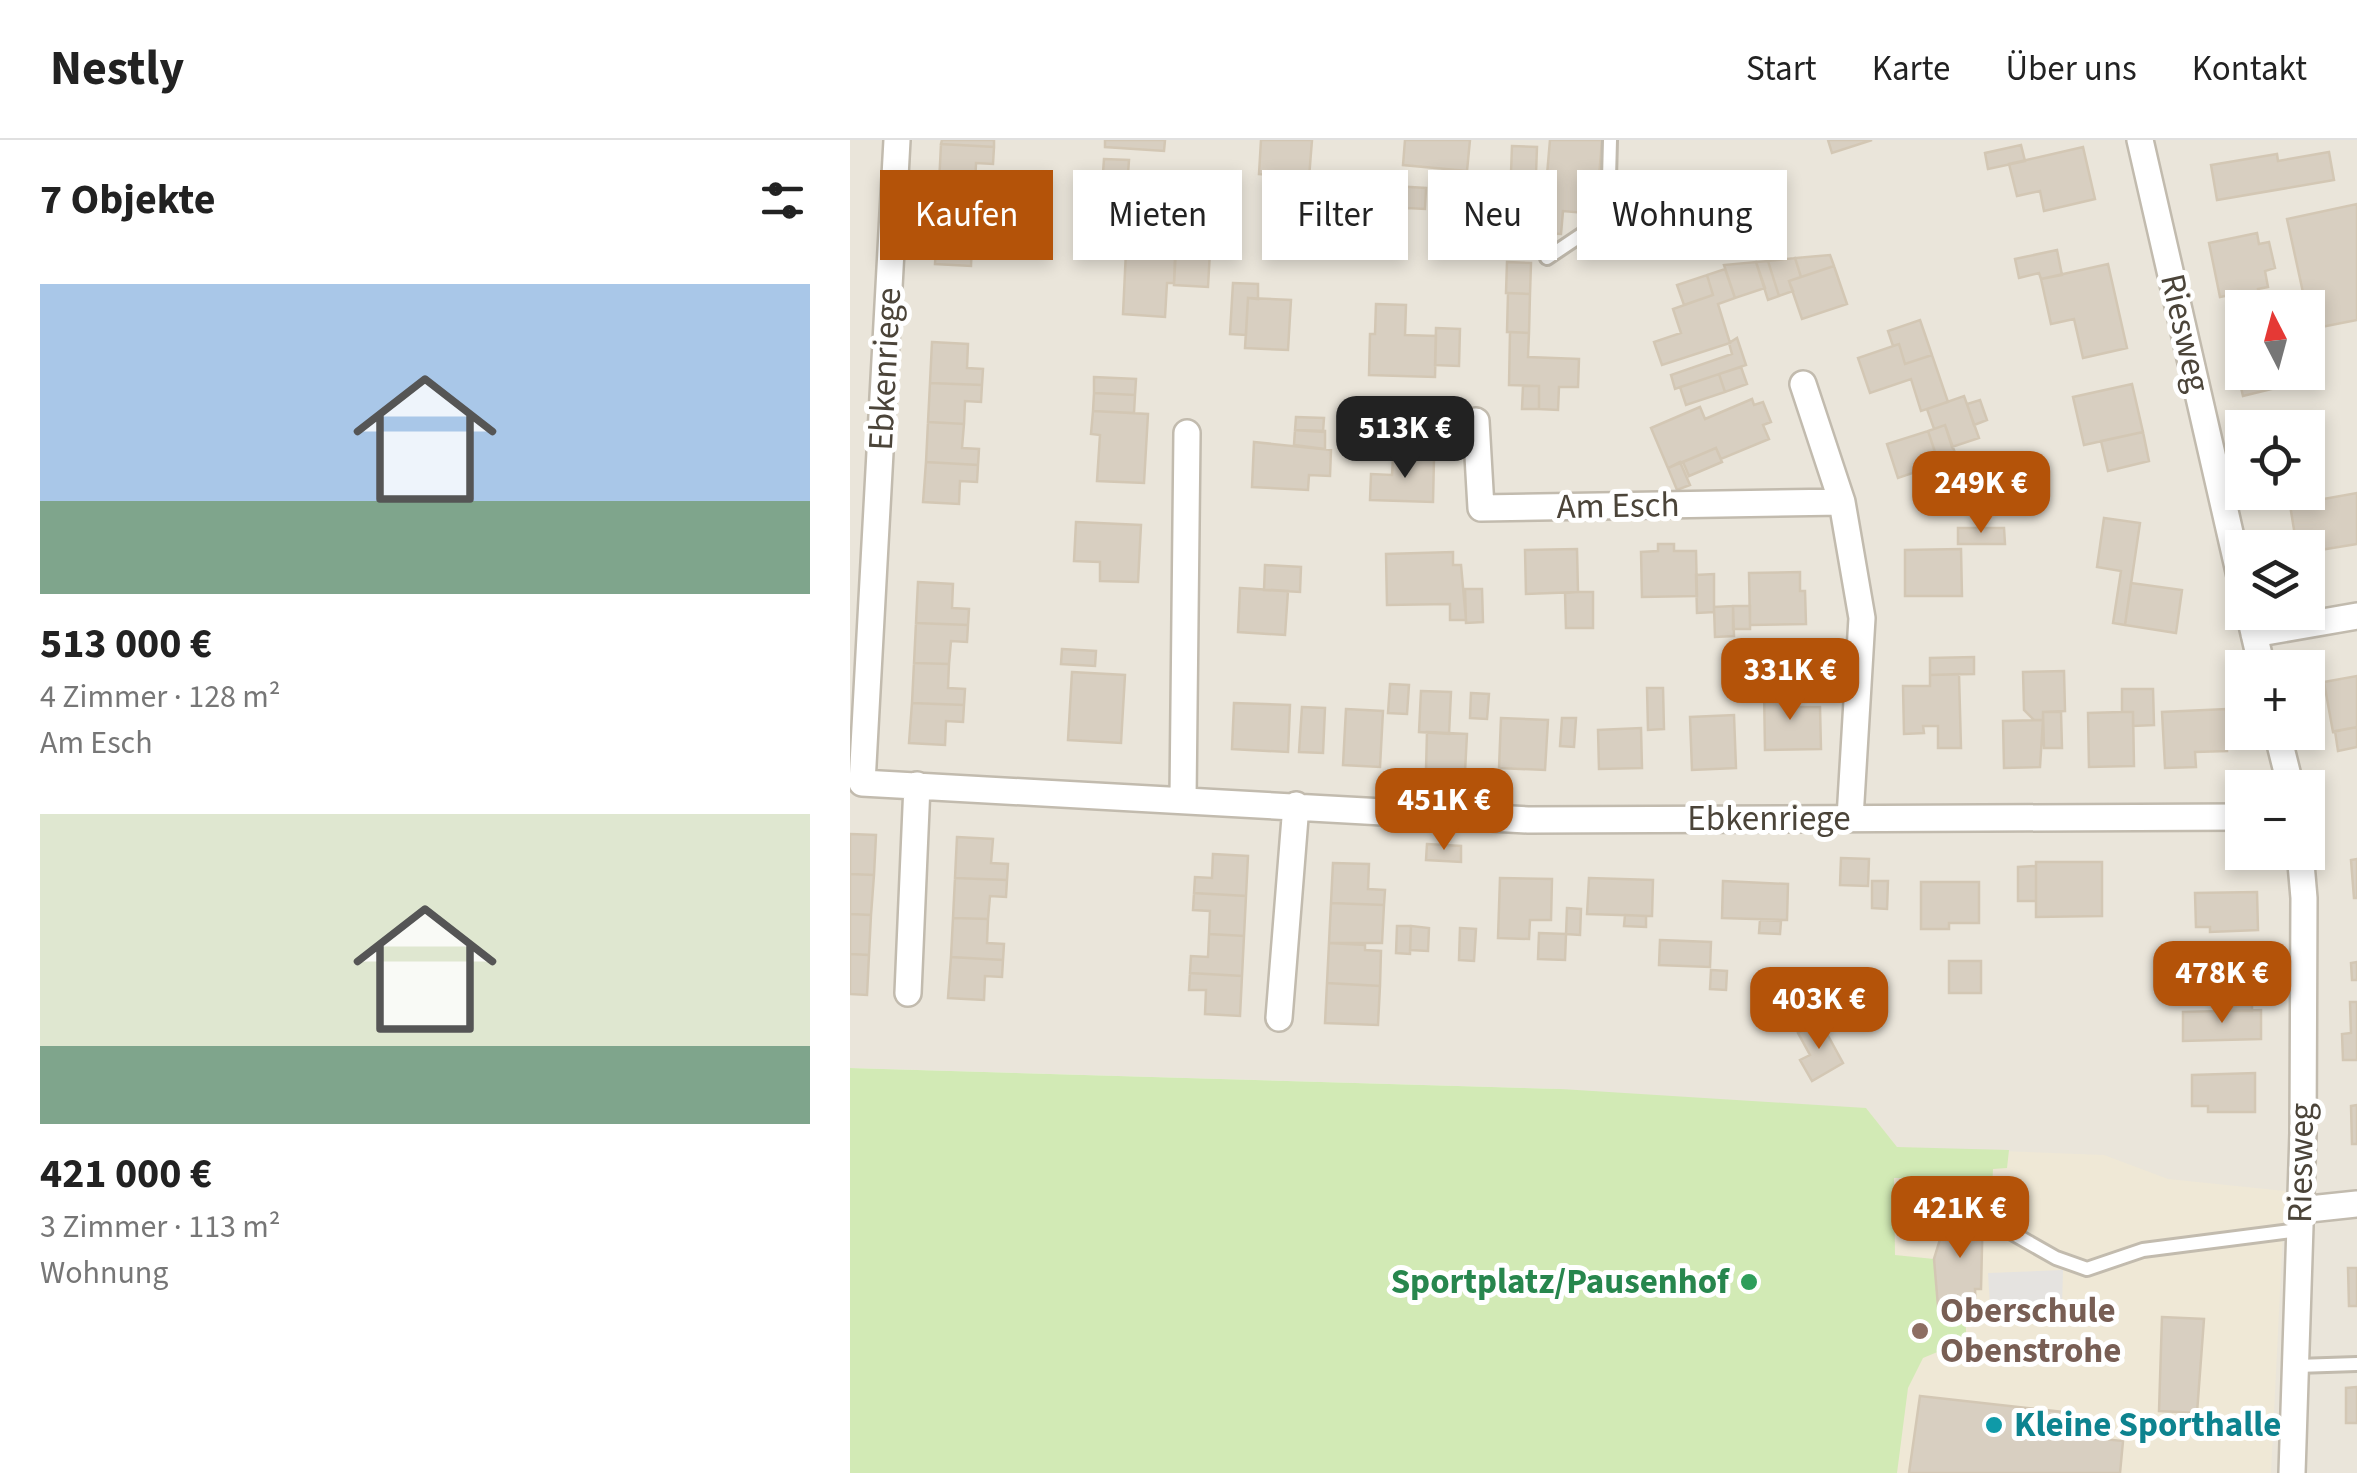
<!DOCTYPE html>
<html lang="de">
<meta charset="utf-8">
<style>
:root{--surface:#fff;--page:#f2f2f2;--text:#222;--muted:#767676;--line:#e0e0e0;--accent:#b45309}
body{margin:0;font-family:"Source Sans 3",sans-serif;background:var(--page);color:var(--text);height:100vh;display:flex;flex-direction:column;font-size:38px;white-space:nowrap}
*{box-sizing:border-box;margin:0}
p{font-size:32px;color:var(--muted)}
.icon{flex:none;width:55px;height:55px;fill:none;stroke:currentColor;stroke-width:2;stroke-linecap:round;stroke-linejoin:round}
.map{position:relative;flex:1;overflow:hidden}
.panel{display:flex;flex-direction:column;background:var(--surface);width:850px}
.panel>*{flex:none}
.banner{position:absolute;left:30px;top:30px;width:950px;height:90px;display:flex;gap:20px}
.needle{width:65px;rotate:354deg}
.fabs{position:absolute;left:1375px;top:150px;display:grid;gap:20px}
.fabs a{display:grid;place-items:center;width:100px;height:100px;border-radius:0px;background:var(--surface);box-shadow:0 5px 15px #0003;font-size:50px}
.price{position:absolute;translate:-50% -85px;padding:0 22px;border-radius:20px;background:var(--accent);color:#fff;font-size:32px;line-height:65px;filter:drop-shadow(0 2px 5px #0008)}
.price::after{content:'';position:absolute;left:50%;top:60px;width:30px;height:22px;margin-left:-15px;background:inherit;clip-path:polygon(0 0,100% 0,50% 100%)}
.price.current{background:#222;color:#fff}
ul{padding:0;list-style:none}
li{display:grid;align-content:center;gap:20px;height:530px;padding:0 40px}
li span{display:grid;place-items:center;height:310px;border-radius:0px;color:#555}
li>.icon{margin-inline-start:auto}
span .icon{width:180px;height:180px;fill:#fffc;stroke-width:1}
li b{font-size:42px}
h2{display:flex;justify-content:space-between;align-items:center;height:120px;padding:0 40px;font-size:42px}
.chip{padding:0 35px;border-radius:0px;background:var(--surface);box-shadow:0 5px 15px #0003;font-size:35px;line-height:90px}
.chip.current{background:var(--accent);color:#fff}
header{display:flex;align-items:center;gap:60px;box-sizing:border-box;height:140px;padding:0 50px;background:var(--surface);border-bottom:2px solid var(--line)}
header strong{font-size:48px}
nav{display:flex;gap:55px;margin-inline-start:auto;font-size:35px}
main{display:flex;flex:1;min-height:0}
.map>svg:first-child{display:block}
.residential{fill:#eae5da;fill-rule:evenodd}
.education{fill:#efe8d6}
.green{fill:#d2eab5}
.parking{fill:#e5e3e0}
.building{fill:#d8cfc1;stroke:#d3c7b4;stroke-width:2.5}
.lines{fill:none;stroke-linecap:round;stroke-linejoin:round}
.service-casing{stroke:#c2bbae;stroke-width:18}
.minor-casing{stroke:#c2bbae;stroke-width:30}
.service{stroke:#fff;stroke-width:12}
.minor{stroke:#fff;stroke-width:25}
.leisure-dot{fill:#2e9e5b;stroke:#fff;stroke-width:4}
.education-dot{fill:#8d6e63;stroke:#fff;stroke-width:4}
.culture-dot{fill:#0f9aa8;stroke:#fff;stroke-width:4}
.labels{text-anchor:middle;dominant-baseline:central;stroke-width:10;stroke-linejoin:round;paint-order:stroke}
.street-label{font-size:35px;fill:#4b4439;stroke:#fff}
.leisure-label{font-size:35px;font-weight:bold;fill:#27864d;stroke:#fff;text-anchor:end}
.education-label{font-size:35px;font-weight:bold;fill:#785e54;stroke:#fff;text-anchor:start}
.culture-label{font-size:35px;font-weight:bold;fill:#0d838f;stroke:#fff;text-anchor:start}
</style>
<header>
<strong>Nestly</strong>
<nav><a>Start</a><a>Karte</a><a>Über uns</a><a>Kontakt</a></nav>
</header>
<main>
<section class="panel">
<h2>7 Objekte<svg class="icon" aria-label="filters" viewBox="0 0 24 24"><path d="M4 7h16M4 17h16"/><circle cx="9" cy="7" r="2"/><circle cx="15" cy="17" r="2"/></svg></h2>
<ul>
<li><span style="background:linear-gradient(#a9c7e8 70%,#7fa58c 0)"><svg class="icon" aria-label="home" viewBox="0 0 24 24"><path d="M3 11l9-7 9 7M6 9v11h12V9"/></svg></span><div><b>513 000 €</b><p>4 Zimmer · 128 m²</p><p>Am Esch</p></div></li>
<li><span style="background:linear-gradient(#dfe7d0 75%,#7fa58c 0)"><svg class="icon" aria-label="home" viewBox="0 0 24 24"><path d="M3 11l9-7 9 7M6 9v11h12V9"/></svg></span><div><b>421 000 €</b><p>3 Zimmer · 113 m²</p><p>Wohnung</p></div></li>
</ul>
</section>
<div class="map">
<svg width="1507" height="1333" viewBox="0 0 1507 1333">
<rect width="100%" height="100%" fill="#f6f3ec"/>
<path class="residential" d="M0 0H1507V1333H712L710 949 0 928ZM1392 168H1458V232H1392ZM1392 288H1458V352H1392ZM1392 408H1458V472H1392ZM1392 528H1458V592H1392ZM1392 648H1458V712H1392Z"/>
<path class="education" d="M1016 968 1047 1007 1254 1015 1318 1039 1435 1051 1421 1333H712Z"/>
<path class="green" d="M0 928 711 949 1016 968 1047 1007 1159 1010 1157 1028 1143 1029 1141 1066 1074 1062 1072 1038H1044L1045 1115 1084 1119 1088 1165 1098 1173 1115 1174 1117 1207 1097 1208 1073 1218 1058 1248 1047 1333H0Z"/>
<path class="parking" d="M1213 1130 1212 1168 1140 1167 1138 1133Z"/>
<path class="building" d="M92 0H144V7L91 4Z
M255 0H315L314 11 255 7Z
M411 0H462L459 38 409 34Z
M555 0H620L617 31 553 25Z
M700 0H752L746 74 713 71 711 94 692 93Z
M978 0H1022L982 13Z
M91 4 144 7 143 24 126 23 125 46 89 44Z
M1171 5 1175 21 1138 29 1135 13Z
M662 6 687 7 686 34 661 33Z
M1233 7 1245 59 1194 71 1190 51 1167 56 1159 24Z
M1479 12 1484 40 1367 60 1361 25 1427 14 1428 21Z
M254 19 279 20 278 34 253 33Z
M89 44 125 46 124 70 141 71 140 87 87 84Z
M509 44 576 48 575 69 557 68 556 75 508 72Z
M783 62 814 90 789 118 758 90Z
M1507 64V180L1461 189 1437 79Z
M87 84 140 87 139 103 122 102 121 126 85 124Z
M1407 93 1409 104 1419 102 1425 128 1415 131 1418 147 1408 149 1411 163 1388 168 1385 154 1370 157 1359 103Z
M326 109 360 111 358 147 324 145Z
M1207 110 1212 135 1191 139 1189 133 1169 138 1165 119Z
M276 111 325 116 324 143H317L315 177 273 174Z
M980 115 984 126 951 137 945 118Z
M945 118 951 137 939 141 943 151 929 156 918 121Z
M918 121 929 156 918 160 906 122Z
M657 122 681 123 680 154 656 153Z
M906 122 915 148 885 158 874 125Z
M1258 124 1277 208 1233 218 1224 179 1201 184 1191 139Z
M984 126 997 164 952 179 939 141Z
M875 129 885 158 868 164 880 203 812 225 804 202 831 193 823 169 863 155 857 135Z
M857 135 863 155 834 165 827 145Z
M383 143 408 144V159L398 158 396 195 380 194Z
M658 153 680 154 679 193 657 192Z
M398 158 441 160 438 210 395 208Z
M526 164 556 165 555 195 586 196 585 237 519 235 520 194H525Z
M1070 180 1082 215 1055 224 1049 204 1043 206 1038 191Z
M586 188 610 189 609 226 585 225Z
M660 192 679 193 678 217 729 219 728 247H709L708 270 689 269V246L659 245Z
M887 198 896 225 825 249 821 235 882 214 879 203Z
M1392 198V232H1439L1442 244 1393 256 1380 201Z
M82 202 118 204 117 228 133 229 132 245 80 243Z
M1049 204 1055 224 1082 215 1098 262 1071 271 1061 239 1020 253 1008 218Z
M891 227 897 244 875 252 869 234Z
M869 234 875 252 836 265 830 247Z
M244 237 286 239 285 255 244 253Z
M80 243 132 245 131 262 115 261 114 284 78 282Z
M1282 244 1293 292 1234 305 1223 257Z
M673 246H689V269H672Z
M244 253 285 255 284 273 243 271Z
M1114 256 1129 298 1102 307 1095 285 1084 289 1077 269Z
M902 259 904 265 913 262 921 282 913 285 919 299 871 319 866 308 818 328 801 288 850 267 855 279Z
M1130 260 1137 280 1124 285 1117 264Z
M243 271 298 274 294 343 247 341 250 295 241 294Z
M446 277 474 278 473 292 445 290Z
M78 282 114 284 112 308 129 309 128 325 76 322Z
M1095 285 1105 313 1087 318 1078 291Z
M445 290 475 291V309L444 305Z
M1078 291 1089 324 1048 338 1037 304Z
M1293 292 1299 321 1258 331 1251 301Z
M528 301 560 302V317L527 316Z
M404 302 481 310 480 336 459 335 458 350 402 347Z
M866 308 872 322 839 336 833 322Z
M543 317 584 318 583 362 520 360 521 334 542 335Z
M76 322 128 325 127 342 110 341 109 364 73 362Z
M830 322 840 345 827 350 818 328Z
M1507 353V404L1458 412V408H1447L1440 365Z
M1254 378 1290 383 1275 485 1263 483 1271 431 1247 427Z
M226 382 291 385 288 442 250 441V422L224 421Z
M1108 388H1154L1155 404H1108Z
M808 404H824V411H846L847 456 792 457 791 412 808 411Z
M727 409 728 452 676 454 675 410Z
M1111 409 1112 456H1055V410Z
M603 412V425H611L616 480H600V464L537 465 536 414Z
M415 425 451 427 450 452 414 450Z
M950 432V451H955L956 484 900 485 899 433Z
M864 434V472L847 473 846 435Z
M68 442 103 444 102 468 119 469 118 485 66 483Z
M1281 443 1332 450 1326 493 1275 485Z
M390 448 438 451 435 495 388 492Z
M615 449H632L633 482 616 483Z
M728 452H743V488H716L715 453Z
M883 466 884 496 865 497 864 467Z
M883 466H900V489H883Z
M66 483 118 485 117 502 101 501 99 524 64 523Z
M212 509 246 511 245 526 211 524Z
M1124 517V534L1080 535V518Z
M888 520H904L905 546 888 547Z
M64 523 99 524 98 548 115 549 114 565 62 563Z
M942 526 943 547 914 548 913 527Z
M1214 531 1215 571 1193 572V580H1184L1174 570 1173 532Z
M222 532 275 535 271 603 218 600Z
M1109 534 1111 608H1088V586H1073L1074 593 1054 594 1053 546H1080V535Z
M1507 536V587L1483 592 1474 542Z
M540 544 559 545 557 574 538 573Z
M941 547 942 567H970L971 609 915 610 914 548Z
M797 548H813L814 589 798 590Z
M1272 549H1303L1304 585 1283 586V572H1272Z
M571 551 601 552 599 594 569 592Z
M621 553 639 554 637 579 620 578Z
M62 563 114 565 113 582 96 581 95 605 59 603Z
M384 563 440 565 438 612 382 609Z
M452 567 475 568 473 613 449 612Z
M496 569 533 571 530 627 493 625Z
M1376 569 1377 611 1345 612 1346 627 1315 628 1312 572Z
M1193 572H1211L1212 608H1194Z
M1272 572H1283L1284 626 1239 627 1238 573Z
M884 575 886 628 842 630 840 577Z
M651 578 698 580 695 630 649 628Z
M712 578H726L724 607 710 606Z
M1193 580 1190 627 1154 628 1153 581Z
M1507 587V607L1488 611 1485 591Z
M791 588 792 628 749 629 748 590Z
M577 592 617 594 615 632 576 630Z
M0 694 26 695 24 735 0 734Z
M107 697 143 699 141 723 158 724 157 740 105 738Z
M577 704 611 706V722L576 720Z
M363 714 398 716 396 756 344 753 345 737 362 738Z
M991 718 1019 719 1018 746 990 745Z
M1507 719V758H1504L1501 720Z
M1186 722H1252V776L1186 777Z
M483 723 519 724 518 749 535 750 534 765 481 763Z
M1186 726V761H1168V727Z
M0 734 24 735 21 775 0 774Z
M105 738 157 740 156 757 140 756 138 779 103 778Z
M650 738 702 739 701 780H680L679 799 648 798Z
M739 738 803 740 802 776 737 774Z
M873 741 938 744 937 780 872 778Z
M1022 741H1038L1037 769 1022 768Z
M1071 742H1129V783H1099V789H1071Z
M1407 752 1408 790 1360 792V787H1346L1345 753Z
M344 753 396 756 394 796 359 794 360 771 343 770Z
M481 763 534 765 532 803H479Z
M717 768 731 769 730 795 716 794Z
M0 774 21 775 19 815 0 814Z
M775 775 796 776V787L774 786Z
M103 778 138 779 137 803 154 804 153 820 101 817Z
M910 780 931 781 930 794 909 793Z
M547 786H561L560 814 546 813Z
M561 786 579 788 578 811 560 810Z
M610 788 626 789 624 821 609 820Z
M689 793 716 794 715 820 688 819Z
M359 794 394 796 392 836 340 833 341 816 358 817Z
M810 800 861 802 860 827 809 825Z
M479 803 515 805V810L531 811 530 846 477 843Z
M0 814 19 815 17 855 0 854Z
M101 817 153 820 152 837 135 836 134 860 98 858Z
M1099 821H1131V853H1099Z
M1507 822V840H1502L1501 823Z
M861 830 877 831 876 850 860 849Z
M340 833 392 836 390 876 355 874 356 850H339Z
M477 843 530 846 528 885 475 883Z
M1402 856V871H1365V857Z
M1500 862H1507V920H1493L1492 894 1501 893Z
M1411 870V899L1333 901V872Z
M970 881 993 923 962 941 950 920 960 915 948 893Z
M1405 933V972H1358V966H1342V935Z
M1501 966 1507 965V1004H1502Z
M1103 1063 1133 1066 1131 1149H1125L1126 1175 1098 1173 1088 1166 1084 1119 1095 1083 1105 1084Z
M1498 1128H1507V1166H1499Z
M1312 1177 1354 1179 1347 1273 1309 1271Z
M1507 1247V1283H1496V1248Z
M1070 1256 1222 1273 1224 1296 1273 1301 1270 1333H1059Z"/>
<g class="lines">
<g class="service-casing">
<path id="service" d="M697 118 758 77 760 0
M1148 1085 1206 1118 1237 1129 1293 1110 1449 1090
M1447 1226 1507 1224"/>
</g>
<g class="minor-casing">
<path id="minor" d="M47 0 12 643 678 680 1392 677
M1290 0 1392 445
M953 244 992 362 1012 478 1000 678
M626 281 631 368 992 362
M1399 472 1412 528
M1404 494 1507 476
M1427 592 1441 648
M333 659 337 293
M58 853 67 645
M429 878 446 665
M1450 1070 1507 1064
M1442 1333 1453 993 1454 758 1450 712"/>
</g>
<use href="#service" class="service"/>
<use href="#minor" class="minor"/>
</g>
<circle class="leisure-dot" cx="899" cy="1142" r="10"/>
<circle class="education-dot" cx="1070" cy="1191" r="10"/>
<circle class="culture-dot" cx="1144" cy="1285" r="10"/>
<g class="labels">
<g class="street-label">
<text transform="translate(1335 193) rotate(77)">Riesweg</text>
<text transform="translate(35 229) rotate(-87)">Ebkenriege</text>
<text transform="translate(768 366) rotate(-1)">Am Esch</text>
<text x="919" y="679">Ebkenriege</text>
<text transform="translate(1451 1023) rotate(-89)">Riesweg</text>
</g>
<g class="leisure-label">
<text x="879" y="1142">Sportplatz/Pausenhof</text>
</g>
<g class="education-label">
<text x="1090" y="1171">Oberschule<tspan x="1090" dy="40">Obenstrohe</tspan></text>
</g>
<g class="culture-label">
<text x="1164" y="1285">Kleine Sporthalle</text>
</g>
</g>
</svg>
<div class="fabs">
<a><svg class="needle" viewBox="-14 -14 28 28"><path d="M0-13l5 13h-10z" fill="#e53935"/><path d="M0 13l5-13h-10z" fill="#767676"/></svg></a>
<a><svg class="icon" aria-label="locate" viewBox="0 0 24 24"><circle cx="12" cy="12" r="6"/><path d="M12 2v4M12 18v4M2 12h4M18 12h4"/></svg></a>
<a><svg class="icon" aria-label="layers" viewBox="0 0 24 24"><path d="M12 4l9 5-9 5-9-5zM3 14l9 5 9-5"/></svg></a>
<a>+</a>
<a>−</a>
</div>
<b class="price current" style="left:555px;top:341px">513K €</b>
<b class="price" style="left:1131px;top:396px">249K €</b>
<b class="price" style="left:940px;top:583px">331K €</b>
<b class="price" style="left:594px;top:713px">451K €</b>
<b class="price" style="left:1372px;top:886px">478K €</b>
<b class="price" style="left:969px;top:912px">403K €</b>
<b class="price" style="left:1110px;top:1121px">421K €</b>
<div class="banner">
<a class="chip current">Kaufen</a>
<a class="chip">Mieten</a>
<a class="chip">Filter</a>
<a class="chip">Neu</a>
<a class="chip">Wohnung</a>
</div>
</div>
</main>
